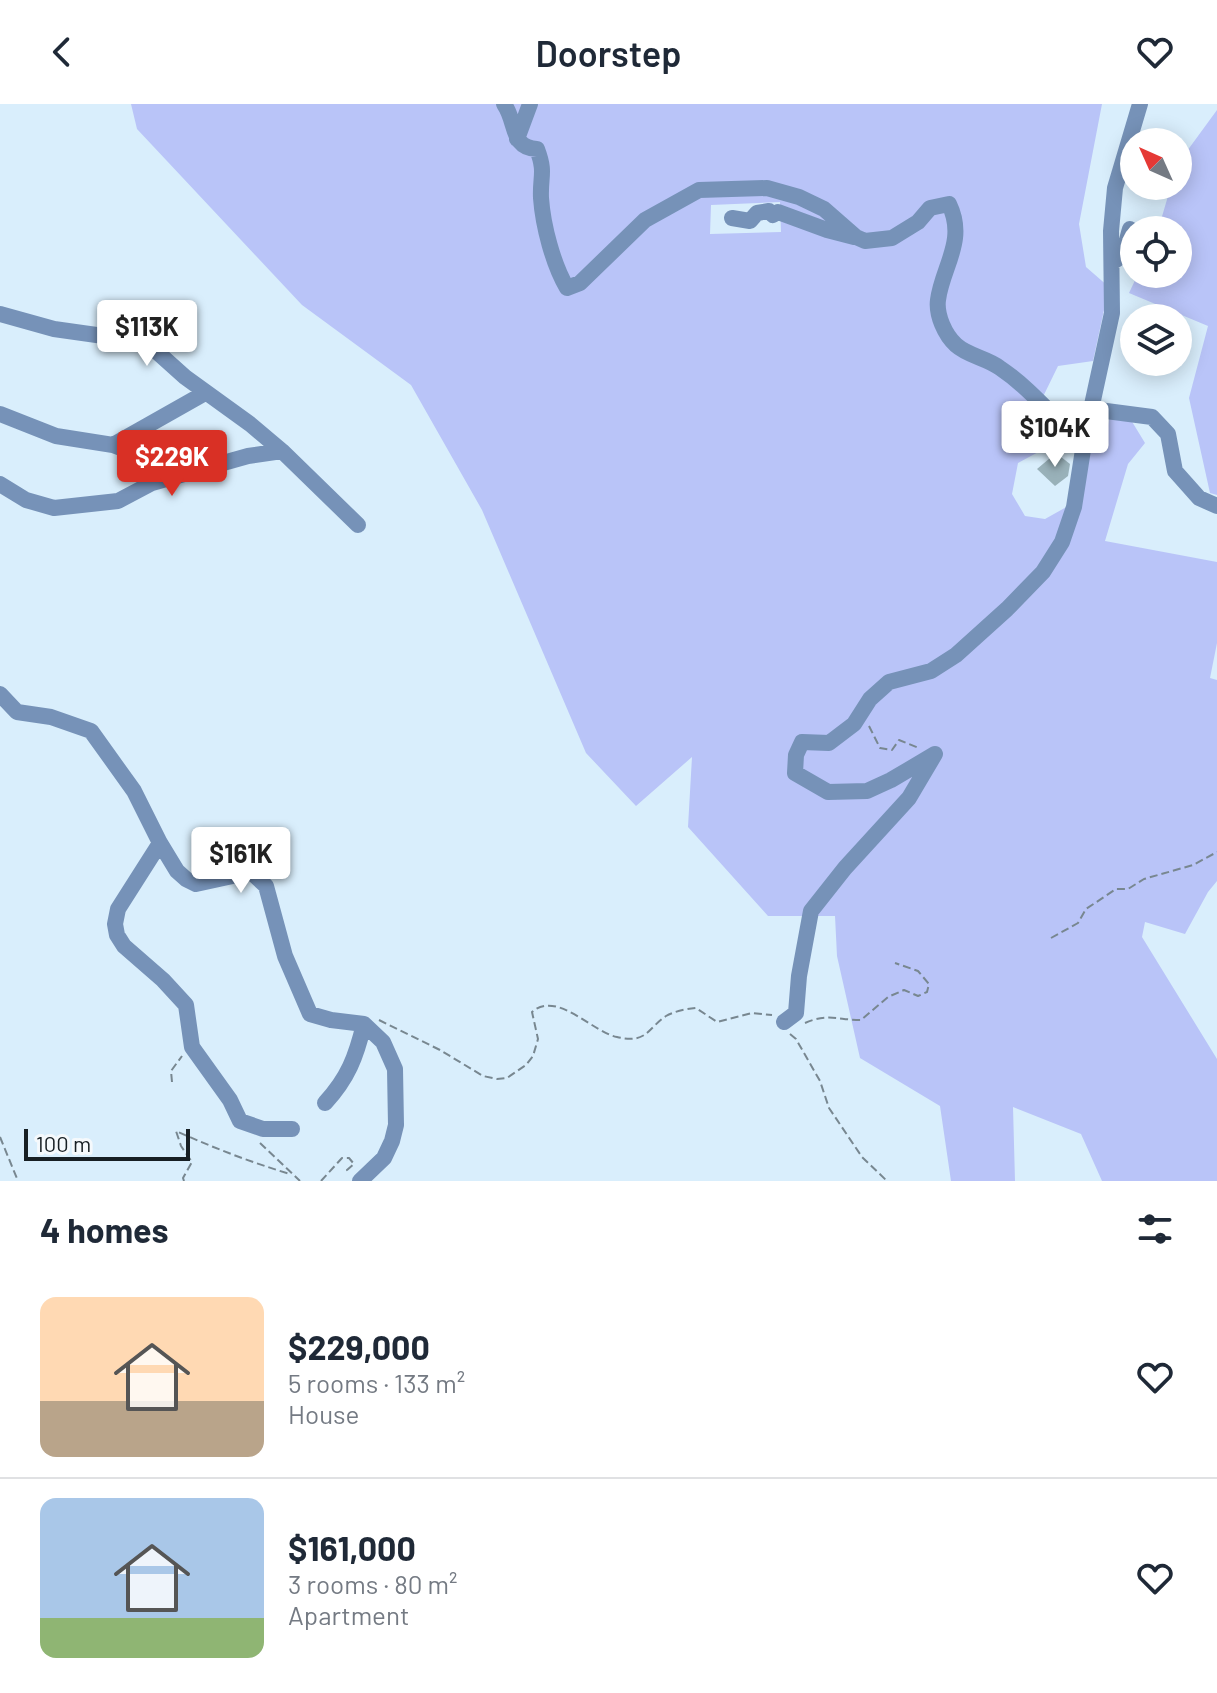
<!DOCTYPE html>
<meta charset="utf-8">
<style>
:root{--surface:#fff;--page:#f6f6f7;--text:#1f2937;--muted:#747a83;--line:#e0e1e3;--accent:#d93025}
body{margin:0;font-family:Barlow,sans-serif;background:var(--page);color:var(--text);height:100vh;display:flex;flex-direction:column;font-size:30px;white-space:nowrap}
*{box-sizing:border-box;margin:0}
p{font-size:26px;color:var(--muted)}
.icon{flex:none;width:44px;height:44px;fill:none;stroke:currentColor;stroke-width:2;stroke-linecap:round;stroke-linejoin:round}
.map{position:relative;height:1077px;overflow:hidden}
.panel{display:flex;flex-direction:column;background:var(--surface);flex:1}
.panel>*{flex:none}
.needle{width:52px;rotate:315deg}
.buttons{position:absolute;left:1120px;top:24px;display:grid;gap:16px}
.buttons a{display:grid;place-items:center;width:72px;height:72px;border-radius:50%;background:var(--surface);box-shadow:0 4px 20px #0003;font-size:40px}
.scale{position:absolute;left:24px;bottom:20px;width:166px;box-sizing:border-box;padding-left:8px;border:4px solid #171f24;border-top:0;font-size:22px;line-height:28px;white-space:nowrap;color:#171f24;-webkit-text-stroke:6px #f5f9fc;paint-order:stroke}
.price{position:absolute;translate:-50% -68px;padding:0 18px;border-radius:8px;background:#fff;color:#222;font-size:26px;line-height:52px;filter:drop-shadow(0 2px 4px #0008)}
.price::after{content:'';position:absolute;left:50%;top:48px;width:24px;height:18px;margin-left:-12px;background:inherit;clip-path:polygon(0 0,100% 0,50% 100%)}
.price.active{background:var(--accent);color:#fff}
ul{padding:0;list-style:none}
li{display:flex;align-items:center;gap:24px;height:200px;padding:0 40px}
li+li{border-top:2px solid var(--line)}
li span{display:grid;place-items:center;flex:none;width:224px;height:160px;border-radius:16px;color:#555}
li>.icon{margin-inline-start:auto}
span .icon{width:96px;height:96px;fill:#fffc;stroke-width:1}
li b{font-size:34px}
h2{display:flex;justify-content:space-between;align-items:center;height:96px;padding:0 40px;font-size:34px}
header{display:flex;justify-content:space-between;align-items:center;height:104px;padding:0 40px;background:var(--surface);font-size:36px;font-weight:600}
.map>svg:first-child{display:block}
.green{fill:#b9c4f8;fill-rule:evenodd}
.building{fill:#99b1b9}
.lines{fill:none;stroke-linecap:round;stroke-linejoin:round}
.path{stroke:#788790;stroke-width:2;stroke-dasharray:8 4;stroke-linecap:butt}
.minor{stroke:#7692b8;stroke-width:16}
</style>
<header><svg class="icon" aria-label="back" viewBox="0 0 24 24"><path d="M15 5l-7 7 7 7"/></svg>Doorstep<svg class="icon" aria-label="heart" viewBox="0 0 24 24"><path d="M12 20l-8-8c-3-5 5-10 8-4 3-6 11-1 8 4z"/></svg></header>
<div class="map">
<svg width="1217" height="1077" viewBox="0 0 1217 1077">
<rect width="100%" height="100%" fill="#d9eefc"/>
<path class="green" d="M131 0H1102L1079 120 1086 163 1109 183 1093 257 1058 262 1037 305 1042 346 1018 359 1012 390 1025 412 1045 415 1070 401 1088 339 1104 341 1110 311 1131 316 1145 339 1128 360 1105 437 1217 458V539L1210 574 1217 576V777L1208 788 1185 830 1145 818 1142 833 1217 955V1077H1102L1081 1030 1013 1003 1015 1077H951L940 1002 860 954 837 852 835 812H768L688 723 692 653 636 702 586 649 482 406 411 281 302 201 137 25ZM780 98 781 128 710 130 711 101Z
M1217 6V391L1210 389 1189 294 1208 222 1129 189 1138 170H1178V126H1158L1171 82H1178L1179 58Z"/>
<path class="building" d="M1056 349 1070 360 1068 372 1055 382 1037 365Z"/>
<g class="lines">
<path class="path" d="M869 622 880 644 892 646 899 636 919 644
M1051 834 1078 819 1086 805 1116 785H1128L1144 775 1193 761 1217 748
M379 916 440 946 483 972 497 975 507 974 526 961 533 952 538 935 532 908C557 886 592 928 617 933 647 940 647 925 666 912 675 907 686 905 696 904L717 918 752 909 772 911
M805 919C828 909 838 916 861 916L888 893 904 886 918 892 927 888 929 880 918 867 895 859
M790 930 796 935 820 977 829 1004 862 1053 887 1077
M172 978 171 967 182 952
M0 1033 18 1077
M260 1039 300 1077
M184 1077 183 1074 192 1058 181 1042 176 1027C214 1044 250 1058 290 1070
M321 1077 342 1054H349L354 1060 347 1066 349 1069"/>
<path class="minor" d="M504 0C517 18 510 44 537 45 546 69 540 71 541 94 543 122 553 160 567 184L580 179 645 116 699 86 767 84 799 93 824 105 856 133 865 137 892 134 918 118 930 104 949 100C967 137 942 163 938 196 936 211 945 231 956 241 968 252 987 254 1000 264 1028 283 1049 308 1073 331L1085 333
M517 35 530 0
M732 114 750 117 757 109 769 107 773 111 778 108 827 126 854 133
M1112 158C1125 154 1126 137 1130 125
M0 210 54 225 146 238 185 273 250 320 282 347
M1091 305 1152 313 1168 330 1175 367 1199 394 1217 402
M0 310 56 332 113 341 129 347 137 354 152 379 248 352 282 347 358 421
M113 341 205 289
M0 380 26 396 54 404 118 397 152 379
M0 590 17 608 51 613 91 627 134 687 160 739 177 767 186 775 196 780 251 768 266 782 285 852 310 910 331 916 364 920 383 938 395 965 396 1021 392 1037 384 1054 360 1077
M160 739 118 805 115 820 117 831 124 842 163 876 186 901 192 943 230 996 240 1017 263 1025H292
M784 918 796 909 799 872 811 807 845 764 909 694 935 650 891 676 867 687 828 688 795 669 796 651 802 638 829 639 854 620 870 595 889 578 931 567 956 551 1007 505 1043 468 1062 438 1074 403 1085 333 1112 209 1111 127 1115 84 1140 0
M325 999C348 974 356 953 364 920"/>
</g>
</svg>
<div class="buttons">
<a><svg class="needle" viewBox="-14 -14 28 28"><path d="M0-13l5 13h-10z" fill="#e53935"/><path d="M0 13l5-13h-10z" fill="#747a83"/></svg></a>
<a><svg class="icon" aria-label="locate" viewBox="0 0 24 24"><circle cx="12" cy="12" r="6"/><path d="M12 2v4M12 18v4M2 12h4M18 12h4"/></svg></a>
<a><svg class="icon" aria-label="layers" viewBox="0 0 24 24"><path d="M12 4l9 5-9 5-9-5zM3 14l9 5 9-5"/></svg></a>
</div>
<div class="scale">100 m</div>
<b class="price" style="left:147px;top:264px">$113K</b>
<b class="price" style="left:1055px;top:365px">$104K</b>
<b class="price active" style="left:172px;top:394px">$229K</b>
<b class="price" style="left:241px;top:791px">$161K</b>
</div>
<section class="panel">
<h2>4 homes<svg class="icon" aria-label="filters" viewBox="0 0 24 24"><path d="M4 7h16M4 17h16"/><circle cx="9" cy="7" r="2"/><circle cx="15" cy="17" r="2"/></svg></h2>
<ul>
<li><span style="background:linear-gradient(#ffd9b3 65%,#b9a48a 0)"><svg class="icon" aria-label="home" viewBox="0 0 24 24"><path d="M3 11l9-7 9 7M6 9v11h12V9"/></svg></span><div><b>$229,000</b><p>5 rooms · 133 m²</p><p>House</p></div><svg class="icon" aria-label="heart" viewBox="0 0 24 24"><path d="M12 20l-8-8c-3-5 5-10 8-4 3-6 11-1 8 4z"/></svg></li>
<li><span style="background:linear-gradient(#a9c7e8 75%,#8fb573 0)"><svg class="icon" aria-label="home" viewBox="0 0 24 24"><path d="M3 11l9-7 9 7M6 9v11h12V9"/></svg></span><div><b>$161,000</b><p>3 rooms · 80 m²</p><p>Apartment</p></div><svg class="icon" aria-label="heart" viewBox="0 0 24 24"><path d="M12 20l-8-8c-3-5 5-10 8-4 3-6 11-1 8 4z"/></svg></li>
</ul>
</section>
